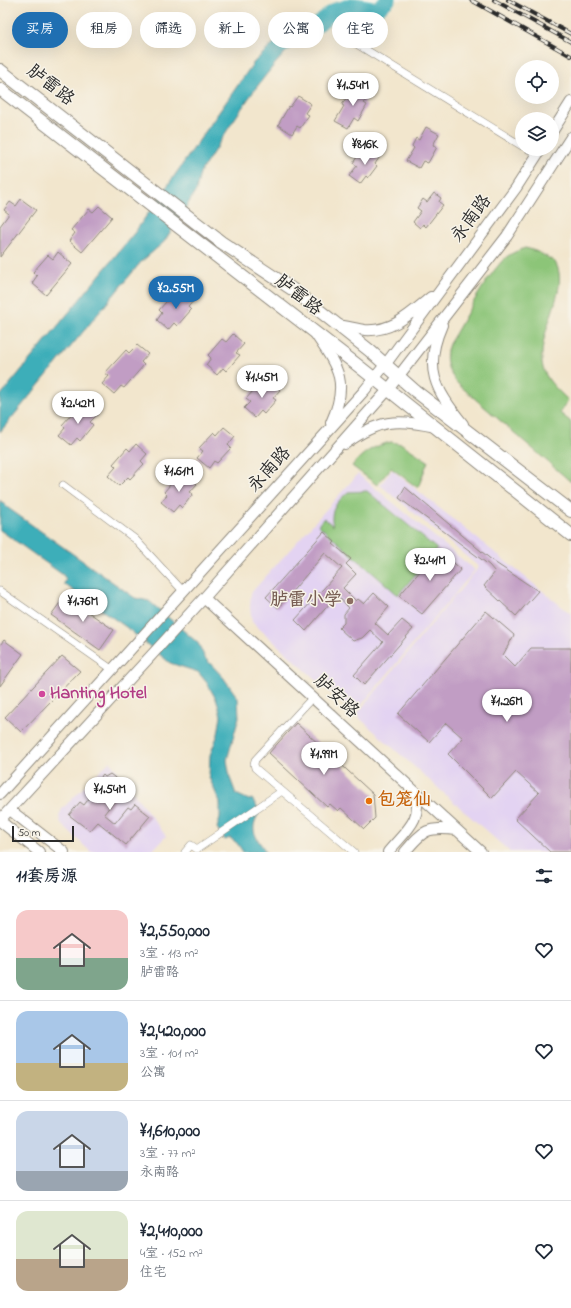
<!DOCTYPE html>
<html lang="zh">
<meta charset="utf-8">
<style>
:root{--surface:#fff;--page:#f6f6f7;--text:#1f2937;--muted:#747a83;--line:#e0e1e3;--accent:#1f6fb2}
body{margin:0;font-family:"Indie Flower","LXGW WenKai TC",sans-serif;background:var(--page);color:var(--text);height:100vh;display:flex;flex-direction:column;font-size:15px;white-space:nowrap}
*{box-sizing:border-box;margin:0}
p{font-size:13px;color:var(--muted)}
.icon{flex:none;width:22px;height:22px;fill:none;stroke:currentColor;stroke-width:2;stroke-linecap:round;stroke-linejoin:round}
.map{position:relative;height:852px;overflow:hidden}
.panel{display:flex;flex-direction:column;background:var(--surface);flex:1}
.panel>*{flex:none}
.hud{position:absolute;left:12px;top:12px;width:547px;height:36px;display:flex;gap:8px}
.buttons{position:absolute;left:515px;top:60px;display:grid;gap:8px}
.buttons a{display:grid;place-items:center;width:44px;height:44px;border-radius:50%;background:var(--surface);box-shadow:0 4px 16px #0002;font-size:20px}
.scale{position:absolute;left:12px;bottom:10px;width:62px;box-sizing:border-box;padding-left:4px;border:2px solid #2b2b2b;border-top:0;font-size:11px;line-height:14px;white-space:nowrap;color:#2b2b2b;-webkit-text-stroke:3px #f7f3e8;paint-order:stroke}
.price{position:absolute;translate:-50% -34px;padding:0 9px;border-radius:14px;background:#fff;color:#222;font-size:13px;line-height:26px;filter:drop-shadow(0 1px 2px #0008)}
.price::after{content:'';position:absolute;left:50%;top:24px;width:12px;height:9px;margin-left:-6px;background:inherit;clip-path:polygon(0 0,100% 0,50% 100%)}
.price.current{background:var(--accent);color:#fff}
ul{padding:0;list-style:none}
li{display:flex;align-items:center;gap:12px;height:100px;padding:0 16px}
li+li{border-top:1px solid var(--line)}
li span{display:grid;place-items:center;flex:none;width:112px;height:80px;border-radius:12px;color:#555}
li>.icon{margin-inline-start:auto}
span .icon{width:48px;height:48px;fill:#fffc;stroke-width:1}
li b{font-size:17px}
h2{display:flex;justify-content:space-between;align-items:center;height:48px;padding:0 16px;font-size:17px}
.pill{padding:0 14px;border-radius:18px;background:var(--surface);box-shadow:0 4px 16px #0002;font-size:14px;line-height:36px}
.pill.current{background:var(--accent);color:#fff}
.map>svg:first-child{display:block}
.built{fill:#e3d3f2}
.green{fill:#8cc578;stroke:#5c7852}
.water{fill:#3eaeb9;stroke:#346c72}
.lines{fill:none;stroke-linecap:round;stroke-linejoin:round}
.river{stroke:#3eaeb9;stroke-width:15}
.building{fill:#c19dc4}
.street-casing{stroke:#8e887c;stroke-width:8}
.secondary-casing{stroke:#8e887c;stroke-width:12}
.primary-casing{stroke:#8e887c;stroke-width:14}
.street{stroke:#fff;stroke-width:7}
.secondary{stroke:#fff;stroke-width:10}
.primary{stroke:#fff;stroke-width:12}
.rail-casing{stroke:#2b2b2b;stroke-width:4}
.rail{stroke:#f7f3e8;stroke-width:2.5;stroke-dasharray:8;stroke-linecap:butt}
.education-dot{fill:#8d6e63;stroke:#f7f3e8;stroke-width:1.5}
.hotel-dot{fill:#d1479c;stroke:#f7f3e8;stroke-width:1.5}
.food-dot{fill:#e8710a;stroke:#f7f3e8;stroke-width:1.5}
.labels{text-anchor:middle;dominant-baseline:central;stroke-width:3;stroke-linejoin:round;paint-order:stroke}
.street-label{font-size:18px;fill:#2b2b2b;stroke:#f7f3e8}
.education-label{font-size:18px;font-weight:bold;fill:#785e54;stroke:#f7f3e8;text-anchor:end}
.hotel-label{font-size:18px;font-weight:bold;fill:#b23c85;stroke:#f7f3e8;text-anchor:start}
.food-label{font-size:18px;font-weight:bold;fill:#c56008;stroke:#f7f3e8;text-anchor:start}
</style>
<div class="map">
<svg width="571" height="852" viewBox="0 0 571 852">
<rect width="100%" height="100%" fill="#f7f3e8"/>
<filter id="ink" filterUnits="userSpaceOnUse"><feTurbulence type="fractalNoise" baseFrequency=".025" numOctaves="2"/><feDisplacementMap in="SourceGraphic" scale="8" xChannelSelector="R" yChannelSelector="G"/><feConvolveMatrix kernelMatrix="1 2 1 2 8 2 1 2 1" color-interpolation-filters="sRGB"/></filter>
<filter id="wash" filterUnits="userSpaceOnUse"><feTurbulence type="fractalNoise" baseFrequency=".012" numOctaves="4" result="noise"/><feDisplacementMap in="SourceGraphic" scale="16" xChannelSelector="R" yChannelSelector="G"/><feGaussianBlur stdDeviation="0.9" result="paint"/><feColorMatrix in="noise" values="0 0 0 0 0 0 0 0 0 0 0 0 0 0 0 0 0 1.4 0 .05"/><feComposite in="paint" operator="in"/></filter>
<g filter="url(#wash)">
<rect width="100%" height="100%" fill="#f2e6cd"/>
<path class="built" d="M392 470 571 614V852H510L356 715 479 567 380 485Z
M358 474 475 570 354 714 252 622 250 608 251 593Z
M110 761 166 836 151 852H91L61 824 59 816 62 809Z"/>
<path class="green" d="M525 248C536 250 546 256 555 262 571 288 539 326 542 363 544 379 558 390 568 400L560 413 571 422V482L458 384C448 372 443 360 449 344 466 317 481 284 503 260 509 254 517 251 525 248Z
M391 442 402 444 428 461 418 488 391 468 377 485 352 466C363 452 374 446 391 442Z
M367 491 437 549 398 595 318 525 324 518 333 526C329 510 337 502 348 492Z"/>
<path class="water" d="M292 26 305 33C260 74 233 122 200 173L196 191 164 242 141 262 0 432V396L135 232 254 62Z
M0 500 8 508 135 598 149 601 198 643 205 658 223 677 238 698 239 717 227 760 230 778 236 794 249 800 252 799 260 811C249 830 254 834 266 852H243L237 843 230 838 225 840 217 828 220 817V803L209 777 210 755 218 734 221 716 217 701 207 683 198 672 170 663 126 627 64 584 66 579 63 575 0 530Z"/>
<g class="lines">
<path class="river" d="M284 45 299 29 316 26 335 10 354 5 377 9 388 0"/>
</g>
<g id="blocks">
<path class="building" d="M358 85 370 92 364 103 367 105 358 121 354 118 348 128 335 121 344 106 342 105 346 98 349 99Z
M298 96 311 104 305 113 309 115 300 128 297 126 292 134 278 125 289 106 290 107Z
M426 127 439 134 433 145 437 147 428 163 423 161 419 168 406 161 414 148 412 146 416 138 419 140Z
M370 148 381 155 375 164 377 166 368 178 366 176 360 184 349 176 357 166 353 163 359 154 363 158Z
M434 193 441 198 439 202 443 205 426 227 423 224 420 228 413 222 421 211 417 208 423 199 427 202Z
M21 199 36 210 0 257V226L9 214 4 210 10 202 16 206Z
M99 206 112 217 82 252 69 241 75 233 71 230 89 209 93 212Z
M58 252 72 264 46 295 32 283 37 276 33 272 48 255 53 259Z
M184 289 195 299 188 307 191 310 177 326 174 323 168 330 157 320 162 313 159 310 173 294 177 297Z
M233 334 244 344 236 353 240 355 226 371 223 368 217 375 206 365 211 358 208 355 222 339 226 342Z
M137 345 148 354 141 362 144 365 124 388 121 386 114 394 102 384 109 376 105 373 126 350 129 353Z
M268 381 280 390 273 398 276 400 264 414 261 411 255 418 244 408 250 402 246 399 259 384 263 387Z
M87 404 98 414 90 422 93 425 80 441 77 438 71 445 59 435 65 428 62 425 76 409 80 412Z
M224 427 235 436 228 445 231 448 217 463 214 461 209 468 197 458 203 451 199 448 214 432 217 435Z
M136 444 147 454 141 461 144 464 130 479 128 477 119 486 108 476 116 467 113 464 127 448 130 451Z
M186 474 197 484 190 492 193 494 182 508 179 505 173 512 161 502 167 495 164 492 176 478 180 481Z
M405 487 494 562 538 591 516 616 484 586 495 572 489 565 399 498Z
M324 532 335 542 333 544 351 559 346 564 356 574 343 588 356 601 358 599 364 604 374 593 389 607 375 623 388 635 402 620 413 629 364 685 354 675 383 642 370 630 362 638 353 641 339 628 344 623V614L349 608 337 595 306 631 295 620 342 568 325 553 278 608 266 597Z
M438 550 461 569 422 614 399 596Z
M65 596 114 630 100 650 51 615Z
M486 611 514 635 503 655 515 667 531 648H571V852H550L515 819 539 793 516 772 492 798 448 754 463 738 446 723 429 742 398 714Z
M4 640 23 654 0 686V645Z
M62 656 80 671 21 732 5 717Z
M296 723 373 794 375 818 364 829 341 808 338 811 330 804 327 807 269 753Z
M110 774 126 786 104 814 115 823 128 807 131 809 135 804 150 816 126 845 98 822 90 831 69 815 80 802 84 805 101 783 98 781 103 775 105 777Z"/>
</g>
</g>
<g filter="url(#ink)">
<use href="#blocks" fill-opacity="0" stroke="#8e887c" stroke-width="1"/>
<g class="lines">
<g class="street-casing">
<path id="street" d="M342 35 522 146
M528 149 538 155
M63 485 135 539 183 591
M0 591 113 670
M282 791 354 852
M185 852 191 845 197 849 282 791 255 768 254 764 255 760 312 698"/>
</g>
<g class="secondary-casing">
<path id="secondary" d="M552 132 571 102
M337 325C347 326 356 329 365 330 393 332 411 313 431 297
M442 325C423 368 435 390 463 424
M316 335C339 369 349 383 331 423
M345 444C378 420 396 418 435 427
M204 598 481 852
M0 794 364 391 385 365 516 188 541 149
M10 810 64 852
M0 820 204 598 387 391 507 236 571 137
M0 821 39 852
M388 852C404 832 425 819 414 792
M405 852C424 829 427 827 457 830"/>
</g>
<g class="primary-casing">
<path id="primary" d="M0 70 221 242 292 289 369 350 414 390 571 511
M0 89 356 364 571 535"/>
</g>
<use href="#street" class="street"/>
<use href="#secondary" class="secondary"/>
<use href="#primary" class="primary"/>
<g class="rail-casing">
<path id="rail" d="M471 0 571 56
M494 0 571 42
M508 0 571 34"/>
</g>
<use href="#rail" class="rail"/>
</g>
</g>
<circle class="education-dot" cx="350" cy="601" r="4"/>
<circle class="hotel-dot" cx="42" cy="694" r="4"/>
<circle class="food-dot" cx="369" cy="801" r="4"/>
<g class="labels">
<g class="street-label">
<text transform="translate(50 86) rotate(38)">胪雷路</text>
<text transform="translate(472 219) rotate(-53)">永南路</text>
<text transform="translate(298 296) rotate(38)">胪雷路</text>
<text transform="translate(270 470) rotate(-48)">永南路</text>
<text transform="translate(336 697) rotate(43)">胪安路</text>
</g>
<g class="education-label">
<text x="342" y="601">胪雷小学</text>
</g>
<g class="hotel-label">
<text x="50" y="694">Hanting Hotel</text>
</g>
<g class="food-label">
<text x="377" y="801">包笼仙</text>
</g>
</g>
</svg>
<div class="buttons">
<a><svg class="icon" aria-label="locate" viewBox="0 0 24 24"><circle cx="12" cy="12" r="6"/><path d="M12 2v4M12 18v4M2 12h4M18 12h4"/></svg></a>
<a><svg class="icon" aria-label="layers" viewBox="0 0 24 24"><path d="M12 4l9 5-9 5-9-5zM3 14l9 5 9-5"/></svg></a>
</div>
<div class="scale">50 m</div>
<b class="price" style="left:353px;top:107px">¥1.54M</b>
<b class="price" style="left:365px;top:166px">¥816K</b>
<b class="price current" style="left:176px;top:310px">¥2.55M</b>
<b class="price" style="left:262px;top:399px">¥1.45M</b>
<b class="price" style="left:78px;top:425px">¥2.42M</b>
<b class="price" style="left:179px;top:493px">¥1.61M</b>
<b class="price" style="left:430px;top:582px">¥2.41M</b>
<b class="price" style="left:83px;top:623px">¥1.76M</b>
<b class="price" style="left:507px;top:723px">¥1.26M</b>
<b class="price" style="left:324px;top:776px">¥1.99M</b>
<b class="price" style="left:110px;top:811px">¥1.54M</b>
<div class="hud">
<a class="pill current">买房</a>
<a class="pill">租房</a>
<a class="pill">筛选</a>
<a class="pill">新上</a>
<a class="pill">公寓</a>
<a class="pill">住宅</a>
</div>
</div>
<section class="panel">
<h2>11套房源<svg class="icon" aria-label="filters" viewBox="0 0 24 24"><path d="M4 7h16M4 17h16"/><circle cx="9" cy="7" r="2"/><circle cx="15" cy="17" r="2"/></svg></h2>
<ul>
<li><span style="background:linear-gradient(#f6c9c9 60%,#7fa58c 0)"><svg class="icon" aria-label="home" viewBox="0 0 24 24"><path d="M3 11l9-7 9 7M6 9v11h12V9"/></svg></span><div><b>¥2,550,000</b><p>3室 · 113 m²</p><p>胪雷路</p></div><svg class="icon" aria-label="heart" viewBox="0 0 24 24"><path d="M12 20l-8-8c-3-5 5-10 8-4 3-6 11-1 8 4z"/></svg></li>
<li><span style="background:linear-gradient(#a9c7e8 65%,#c2b280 0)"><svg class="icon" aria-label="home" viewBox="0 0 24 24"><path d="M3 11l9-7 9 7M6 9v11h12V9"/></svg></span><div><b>¥2,420,000</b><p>3室 · 101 m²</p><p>公寓</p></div><svg class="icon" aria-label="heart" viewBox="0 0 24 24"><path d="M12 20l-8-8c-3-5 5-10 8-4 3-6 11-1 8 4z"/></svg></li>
<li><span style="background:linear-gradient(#c9d6e8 75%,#9aa5b1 0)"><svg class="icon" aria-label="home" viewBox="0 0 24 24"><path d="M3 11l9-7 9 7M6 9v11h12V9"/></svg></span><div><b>¥1,610,000</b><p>3室 · 77 m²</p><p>永南路</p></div><svg class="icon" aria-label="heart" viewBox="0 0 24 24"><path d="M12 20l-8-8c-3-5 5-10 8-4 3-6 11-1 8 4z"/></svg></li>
<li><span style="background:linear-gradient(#dfe7d0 60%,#b9a48a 0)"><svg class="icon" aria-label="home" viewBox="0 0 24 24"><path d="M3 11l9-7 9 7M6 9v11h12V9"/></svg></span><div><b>¥2,410,000</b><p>4室 · 152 m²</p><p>住宅</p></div><svg class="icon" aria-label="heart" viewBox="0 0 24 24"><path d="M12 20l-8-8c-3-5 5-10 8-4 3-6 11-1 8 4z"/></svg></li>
</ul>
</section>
